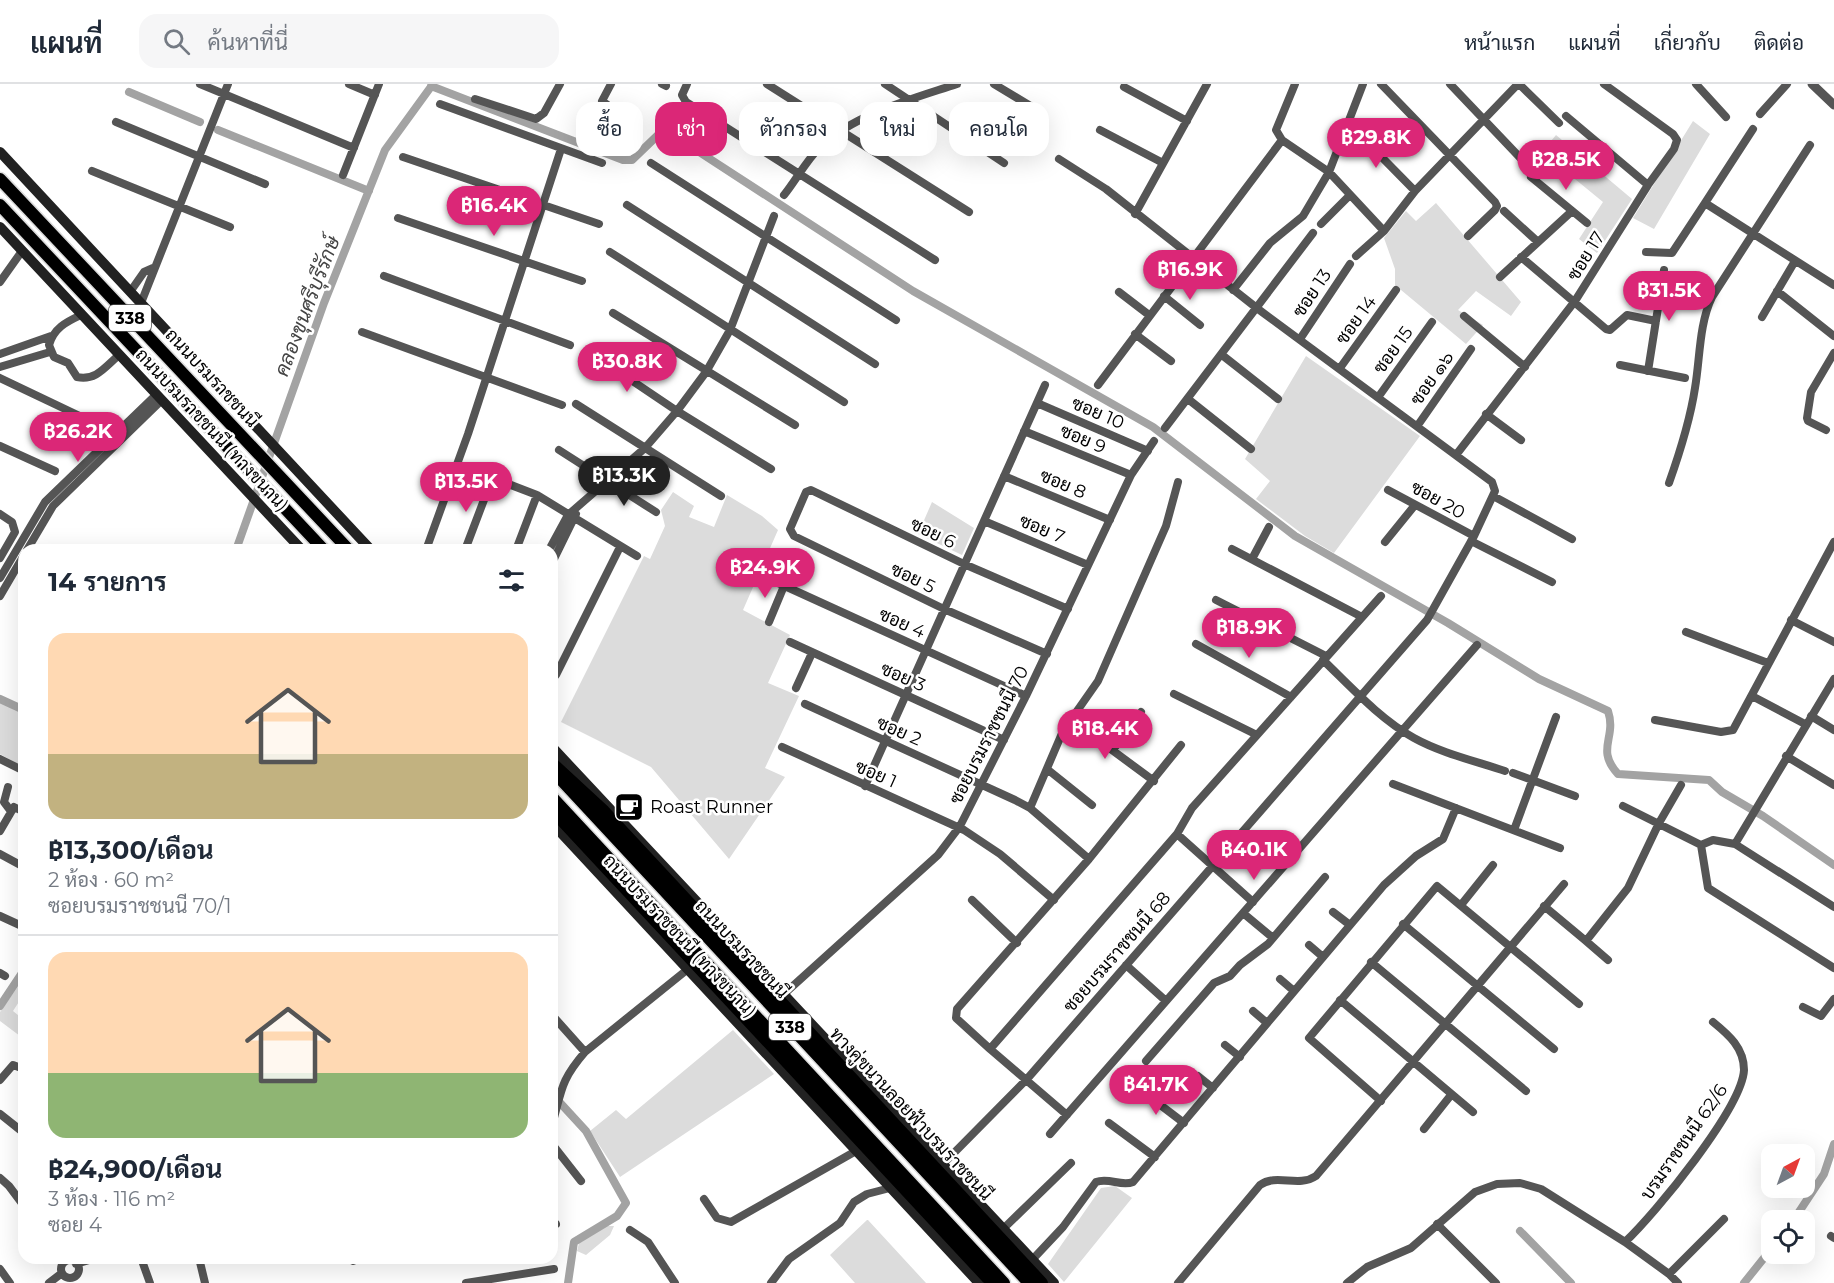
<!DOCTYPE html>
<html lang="th">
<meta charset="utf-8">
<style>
:root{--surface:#fff;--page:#f6f6f7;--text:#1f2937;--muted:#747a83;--line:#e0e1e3;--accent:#db2777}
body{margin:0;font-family:Montserrat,Sarabun,sans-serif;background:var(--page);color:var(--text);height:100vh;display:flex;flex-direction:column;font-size:22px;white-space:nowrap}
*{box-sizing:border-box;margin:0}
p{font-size:20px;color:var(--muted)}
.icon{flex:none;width:33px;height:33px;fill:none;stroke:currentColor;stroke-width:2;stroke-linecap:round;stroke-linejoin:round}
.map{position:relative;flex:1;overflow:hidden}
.details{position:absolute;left:18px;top:460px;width:540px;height:720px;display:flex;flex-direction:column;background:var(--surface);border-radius:18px;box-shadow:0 6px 24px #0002}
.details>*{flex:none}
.banner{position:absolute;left:576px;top:18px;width:570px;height:54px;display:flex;gap:12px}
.needle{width:39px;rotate:41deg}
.tools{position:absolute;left:1761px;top:1060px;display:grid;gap:12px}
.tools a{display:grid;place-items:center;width:54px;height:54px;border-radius:12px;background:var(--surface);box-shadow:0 6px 24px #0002;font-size:30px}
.price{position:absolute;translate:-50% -51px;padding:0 14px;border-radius:21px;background:var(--accent);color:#fff;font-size:20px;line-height:39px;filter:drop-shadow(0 2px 3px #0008)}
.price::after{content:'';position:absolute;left:50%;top:36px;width:18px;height:14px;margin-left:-9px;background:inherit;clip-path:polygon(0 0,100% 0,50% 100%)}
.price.selected{background:#222;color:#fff}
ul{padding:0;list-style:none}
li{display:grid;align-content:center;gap:12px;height:318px;padding:0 30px}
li+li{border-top:2px solid var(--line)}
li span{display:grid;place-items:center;height:186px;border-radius:18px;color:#555}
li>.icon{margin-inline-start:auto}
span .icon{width:108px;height:108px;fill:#fffc;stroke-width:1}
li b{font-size:26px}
h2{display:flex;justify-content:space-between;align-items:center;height:72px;padding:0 30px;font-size:26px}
.chip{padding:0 21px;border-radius:18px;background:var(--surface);box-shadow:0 6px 24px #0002;font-size:21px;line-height:54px}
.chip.selected{background:var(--accent);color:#fff}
header{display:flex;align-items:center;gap:36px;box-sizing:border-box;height:84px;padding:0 30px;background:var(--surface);border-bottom:2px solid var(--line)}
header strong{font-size:28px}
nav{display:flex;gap:33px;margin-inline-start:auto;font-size:21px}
.search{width:420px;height:54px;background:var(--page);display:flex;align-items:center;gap:15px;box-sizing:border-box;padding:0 21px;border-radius:18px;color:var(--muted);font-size:22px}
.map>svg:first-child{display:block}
.green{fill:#dcdcdc}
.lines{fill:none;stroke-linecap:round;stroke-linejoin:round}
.canal{stroke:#a3a3a3;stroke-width:8}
.primary-casing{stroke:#dbdbdb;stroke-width:15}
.trunk-casing{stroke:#dbdbdb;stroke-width:15}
.minor{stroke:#555;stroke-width:8}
.tertiary{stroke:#555;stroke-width:9}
.secondary{stroke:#222;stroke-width:10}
.primary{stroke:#000;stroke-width:12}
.trunk{stroke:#000;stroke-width:12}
.labels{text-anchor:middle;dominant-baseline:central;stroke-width:5;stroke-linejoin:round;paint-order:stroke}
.shield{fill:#fff;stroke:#4c4c4c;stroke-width:1.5}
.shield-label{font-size:16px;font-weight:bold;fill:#000}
.street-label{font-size:18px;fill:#000;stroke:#fff}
.poi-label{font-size:18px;fill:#000;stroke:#fff;text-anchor:start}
.water-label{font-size:20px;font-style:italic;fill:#444;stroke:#fff}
</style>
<header>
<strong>แผนที่</strong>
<div class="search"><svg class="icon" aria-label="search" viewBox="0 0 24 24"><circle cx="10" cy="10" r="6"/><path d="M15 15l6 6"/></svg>ค้นหาที่นี่</div>
<nav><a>หน้าแรก</a><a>แผนที่</a><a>เกี่ยวกับ</a><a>ติดต่อ</a></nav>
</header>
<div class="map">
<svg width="1834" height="1199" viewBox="0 0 1834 1199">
<rect width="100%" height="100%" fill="#fff"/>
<path class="green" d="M1693 37 1710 50 1654 145 1633 134Z
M1556 51 1632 115 1597 169 1579 155 1603 118 1542 68Z
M1436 119 1521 218 1511 232 1476 207 1458 226 1483 241 1466 260 1395 201V185L1384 154 1406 127 1416 137Z
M1306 272 1420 352 1334 469 1305 452 1256 415 1270 397 1245 375Z
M673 408 694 422 689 433 714 443 727 411 762 432 778 446 743 526 790 551 768 599 799 612 765 684 785 693 729 775 651 683 561 638 644 472 650 475 665 442 661 426Z
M932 418 974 444 962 471 918 450Z
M0 618 24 630V669L18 680 0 670Z
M24 894V910L13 927 24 936V955L0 937V928Z
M733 946 774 990 620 1093 590 1047 616 1026 626 1035Z
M1115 1102 1132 1114 1064 1198 1048 1180 1101 1104Z
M867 1136H868L926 1199H855L830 1171Z
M604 1142H614L610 1151 586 1171 577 1167 579 1159Z"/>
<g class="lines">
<path class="canal" d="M431 2 623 76H632L659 50 670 49 913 207 1153 343 1295 452 1448 539 1539 595 1608 627C1617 654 1595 665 1618 690L1709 696 1722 708 1763 732 1834 781
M129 8 200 38
M218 46 369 107
M236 466 324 219 385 66 433 0
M0 615 24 626
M0 922 24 886
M552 1010 586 1047 626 1119 617 1132 574 1158 568 1199
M1793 1137 1824 1090 1834 1060
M1520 1147 1571 1199
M1744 1199 1772 1164"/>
<g class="primary-casing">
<path id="primary" d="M552 679 604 727 1042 1199
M552 726 992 1199"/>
</g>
<g class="trunk-casing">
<path id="trunk" d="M0 95 349 466
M0 121 324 466
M552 686 1029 1199
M552 713 1004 1199"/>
</g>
<path class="minor" d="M200 0 354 64
M349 0 375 11
M611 0 602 17 633 39
M662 0 666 2
M687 0 682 11 686 18 935 176
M767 0 969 128
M885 0 1004 79
M994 0 1042 29
M1381 0 1495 118 1497 122 1495 126 1468 152
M1450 0 1529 83
M1519 0 1559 39
M1696 0 1726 33
M1124 3 1187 37
M475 15 536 35 544 29 560 0
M440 20 602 79
M1760 30 1787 0
M1566 32 1648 101
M116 38 265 100
M1753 45 1705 119 1834 201
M1100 46 1163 79
M1355 46 1415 107
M1282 56 1276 46 1295 0
M403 73 599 140
M651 79 896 236
M92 87 230 143
M343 91 379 0
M1531 93 1587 139
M784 111C796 96 806 77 820 63 855 30 912 15 957 0
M627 121 875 280
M1504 127 1538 158
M1135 130 1207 0
M398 134 582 197
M1321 140 1350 111
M610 168 844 318
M1646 168 1672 169 1705 119
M1356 172 1384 147 1415 107 1518 0
M1521 173 1606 245 1610 246 1627 231 1656 237
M384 192 570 261
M1500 193 1571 128
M0 198 22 167
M1233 206 1270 159 1303 132 1329 88 1384 147
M1777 207 1834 252
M130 208 144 188 153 184
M1119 208 1149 231
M1164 212 1200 241
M141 219 228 0
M613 229 795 341
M81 231C66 238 54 244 49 261L54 273 68 279 77 293C96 297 105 283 119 271
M1464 232 1525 283
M1762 233 1795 177
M362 248 562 321
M1135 250 1171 277
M1300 255 1350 180
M591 269 677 327 771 385
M0 270 51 252
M1222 271 1278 315
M1620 281 1685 294
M0 283 50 268
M1340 284 1396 206
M1648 287 1664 186
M0 294 86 335
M1098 301 1282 56 1329 88 1363 0
M1379 312 1432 238
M1188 315 1251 365
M1037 319 1148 367
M576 320 721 412
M1486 330 1521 356
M1418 341 1471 265
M1165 344 1313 149
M1826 346 1808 337 1807 334 1811 308 1834 269
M1024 347 1131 391
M0 362 55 387
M559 366 656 428
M1456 371 1575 217 1648 101 1674 65 1677 56 1673 50 1604 0
M1004 392 1110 436
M1669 399C1680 368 1690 337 1695 304 1700 275 1699 240 1712 213L1810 61
M1388 406 1474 452
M1495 413 1572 455
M0 430 12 438 15 448 0 474
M984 437 1088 481
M1471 457 1552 498
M1385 458 1415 421
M1232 465 1362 533
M27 466 53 422 161 317
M426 466 468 350 561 65
M465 466 490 400 498 396 537 411 637 472
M516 466 537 411
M549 466 568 431 645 364 677 327 706 288 730 246 774 132
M1252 475 1269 443
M552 479 576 430
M765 493 1026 612
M0 494 45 418 156 311
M0 512 24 471
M1216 516 1326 572
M1791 536 1834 558
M769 538 784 502
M1686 548 1768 579
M790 558 1004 656
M1196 560 1291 613
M1047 570 944 525 794 452 790 445 806 408 811 406 964 480 1068 525
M1323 576C1351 603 1380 635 1414 654 1441 669 1475 677 1505 687
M556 591 620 463
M796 604 812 569
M1174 610 1257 651
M1752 612 1805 640
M805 620 1015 716 1030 724 1089 775
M1811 632 1834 646
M1070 635 1154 697
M1655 636 1721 648 1733 646 1834 458
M782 663 964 746 1000 770 1054 816
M1113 666 1141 628
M1786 672 1834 701
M0 675 24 687
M1047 685 1092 721
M1513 689 1575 712
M1393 700 1560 764
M865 702 1045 301
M8 703 4 718 10 726
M1623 722 1701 761 1713 756 1735 760 1834 823
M1030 724 1063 647 1098 597 1166 442 1178 398
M1514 746 1556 633
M0 747 14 723 24 728
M1177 750 1253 818
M1735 760 1834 595
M1701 761 1708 804 1834 884
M0 770 24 783
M972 816 1017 859
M1461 821 1493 781
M1544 822 1586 857 1628 804 1659 739 1681 701
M1333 828 1350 841
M1243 829 1273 854
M0 832 24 843
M1403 840 1554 965
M1586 857 1608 876
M1309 861 1323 873
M1371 878 1526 1007
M1126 881 1166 917
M0 889 5 892
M1280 895 1294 907
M784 910 938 771 960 742 1026 612 1131 391 1154 357
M1340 916 1473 1028
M1803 923 1821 932 1834 915
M1253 927 1267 939
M552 931 585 968
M1225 961 1240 973
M990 965 956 934 957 925 1089 775 1181 661
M1146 977 1214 899 1230 892 1240 881 1268 860 1325 793
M1198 992 1213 1004
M0 996 13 981 24 985
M1142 1007 1184 1039
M1381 1017 1309 954 1437 802 1579 920
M0 1030 24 1049
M1067 1031 990 965 1177 750 1192 724 1381 512
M1109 1039 1155 1073
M552 1041C562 1006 560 997 585 968L688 885
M1424 1045 1451 1011
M1050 1050 1477 561
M552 1060 581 1097
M943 1080 1027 995 1427 536 1474 452 1495 407 1492 398 1258 225 1106 105 1059 75
M0 1094 9 1102 24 1122
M704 1115 717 1134 731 1138 856 1067
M1437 1140 1496 1199
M552 1141 556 1140
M1003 1145 1071 1079
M630 1146 648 1158 675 1199
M1831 1152 1834 1154
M1625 1158 1669 1190 1724 1135
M141 1174 150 1199
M199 1174 205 1199
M352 1174 353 1177
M1032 1176 1063 1143 1096 1098C1109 1093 1121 1103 1133 1098L1384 801 1416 772 1443 755 1456 724
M61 1185a9 9 0 1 1 18 0a9 9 0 1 1-18 0Z
M76 1180 96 1174
M0 1185 10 1199
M1669 1190 1678 1199
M49 1199 62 1189
M466 1199 554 1185
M771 1199 789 1175 840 1139 854 1118 867 1110 890 1104
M1178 1199 1260 1101C1277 1089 1298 1104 1316 1092L1564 800
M1347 1199 1367 1183 1411 1164 1475 1108 1497 1100 1520 1099 1541 1105 1625 1158C1655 1130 1742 1024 1744 986 1744 964 1729 951 1713 938"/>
<path class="tertiary" d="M1812 0 1834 21"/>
<path class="secondary" d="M0 68 371 466
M0 143 302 466
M552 663 1054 1199
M552 739 979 1199"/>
<use href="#primary" class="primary"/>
<use href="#trunk" class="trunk"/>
</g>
<defs>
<g id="cafe-square" transform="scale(1.5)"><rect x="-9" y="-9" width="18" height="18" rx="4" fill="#000" stroke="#fff"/><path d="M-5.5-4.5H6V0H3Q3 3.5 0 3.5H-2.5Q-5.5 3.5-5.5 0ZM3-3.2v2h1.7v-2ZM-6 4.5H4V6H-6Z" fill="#fff"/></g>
</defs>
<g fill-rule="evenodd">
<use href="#cafe-square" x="629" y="723"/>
</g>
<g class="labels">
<g class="shield">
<rect x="109" y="221" width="42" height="26" rx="4.5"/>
<rect x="769" y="930" width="42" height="26" rx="4.5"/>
</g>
<g class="shield-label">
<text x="130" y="234">338</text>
<text x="790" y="943">338</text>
</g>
<g class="street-label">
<text transform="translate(1586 172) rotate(-58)">ซอย 17</text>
<text transform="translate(1312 209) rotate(-56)">ซอย 13</text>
<text transform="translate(1356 236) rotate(-54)">ซอย 14</text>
<text transform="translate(1393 266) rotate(-54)">ซอย 15</text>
<text transform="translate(212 294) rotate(47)">ถนนบรมราชชนนี</text>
<text transform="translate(1432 294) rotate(-55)">ซอย ๑๖</text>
<text transform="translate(1098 329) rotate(23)">ซอย 10</text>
<text transform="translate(212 346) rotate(47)">ถนนบรมราชชนนี (ทางขนาน)</text>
<text transform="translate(1083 355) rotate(23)">ซอย 9</text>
<text transform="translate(1063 400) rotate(23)">ซอย 8</text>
<text transform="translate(1438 416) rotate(29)">ซอย 20</text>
<text transform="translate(1042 445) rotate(23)">ซอย 7</text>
<text transform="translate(933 449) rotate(26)">ซอย 6</text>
<text transform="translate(913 494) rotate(26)">ซอย 5</text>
<text transform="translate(902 539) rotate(24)">ซอย 4</text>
<text transform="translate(903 593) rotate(24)">ซอย 3</text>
<text transform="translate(899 647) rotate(24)">ซอย 2</text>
<text transform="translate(989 651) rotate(-63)">ซอยบรมราชชนนี 70</text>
<text transform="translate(876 690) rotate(24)">ซอย 1</text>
<text transform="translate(680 852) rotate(47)">ถนนบรมราชชนนี (ทางขนาน)</text>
<text transform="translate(742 865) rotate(47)">ถนนบรมราชชนนี</text>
<text transform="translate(1117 868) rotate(-49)">ซอยบรมราชชนนี 68</text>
<text transform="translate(911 1030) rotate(47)">ทางคู่ขนานลอยฟ้าบรมราชชนนี</text>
<text transform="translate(1684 1058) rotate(-55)">บรมราชชนนี 62/6</text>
</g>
<g class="poi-label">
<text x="650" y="723">Roast Runner</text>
</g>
<g class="water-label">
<text transform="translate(307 222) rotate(-69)">คลองขุนศรีบุรีรักษ์</text>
</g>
</g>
</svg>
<div class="tools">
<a><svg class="needle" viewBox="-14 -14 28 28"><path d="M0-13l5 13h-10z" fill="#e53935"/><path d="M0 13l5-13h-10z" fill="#747a83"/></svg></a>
<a><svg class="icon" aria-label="locate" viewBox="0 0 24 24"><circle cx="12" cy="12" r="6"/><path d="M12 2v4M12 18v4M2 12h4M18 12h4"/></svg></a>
</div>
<b class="price" style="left:1376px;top:85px">฿29.8K</b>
<b class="price" style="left:1566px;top:107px">฿28.5K</b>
<b class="price" style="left:494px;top:153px">฿16.4K</b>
<b class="price" style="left:1190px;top:217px">฿16.9K</b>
<b class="price" style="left:1669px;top:238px">฿31.5K</b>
<b class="price" style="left:627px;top:309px">฿30.8K</b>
<b class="price" style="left:78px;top:379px">฿26.2K</b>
<b class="price selected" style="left:624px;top:423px">฿13.3K</b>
<b class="price" style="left:466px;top:429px">฿13.5K</b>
<b class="price" style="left:765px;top:515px">฿24.9K</b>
<b class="price" style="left:1249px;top:575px">฿18.9K</b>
<b class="price" style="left:1105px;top:676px">฿18.4K</b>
<b class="price" style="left:1254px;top:797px">฿40.1K</b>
<b class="price" style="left:1156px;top:1032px">฿41.7K</b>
<div class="banner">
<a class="chip">ซื้อ</a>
<a class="chip selected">เช่า</a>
<a class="chip">ตัวกรอง</a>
<a class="chip">ใหม่</a>
<a class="chip">คอนโด</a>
</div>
<section class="details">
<h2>14 รายการ<svg class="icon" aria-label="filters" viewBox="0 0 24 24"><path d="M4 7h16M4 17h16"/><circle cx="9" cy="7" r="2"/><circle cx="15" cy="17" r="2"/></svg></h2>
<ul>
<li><span style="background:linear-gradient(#ffd9b3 65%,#c2b280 0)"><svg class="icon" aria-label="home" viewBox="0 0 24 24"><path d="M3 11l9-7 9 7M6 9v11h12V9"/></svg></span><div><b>฿13,300/เดือน</b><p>2 ห้อง · 60 m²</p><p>ซอยบรมราชชนนี 70/1</p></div></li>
<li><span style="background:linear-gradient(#ffd9b3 65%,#8fb573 0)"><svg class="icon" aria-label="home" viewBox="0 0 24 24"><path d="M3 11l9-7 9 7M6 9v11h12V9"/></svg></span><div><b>฿24,900/เดือน</b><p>3 ห้อง · 116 m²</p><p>ซอย 4</p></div></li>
</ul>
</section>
</div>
